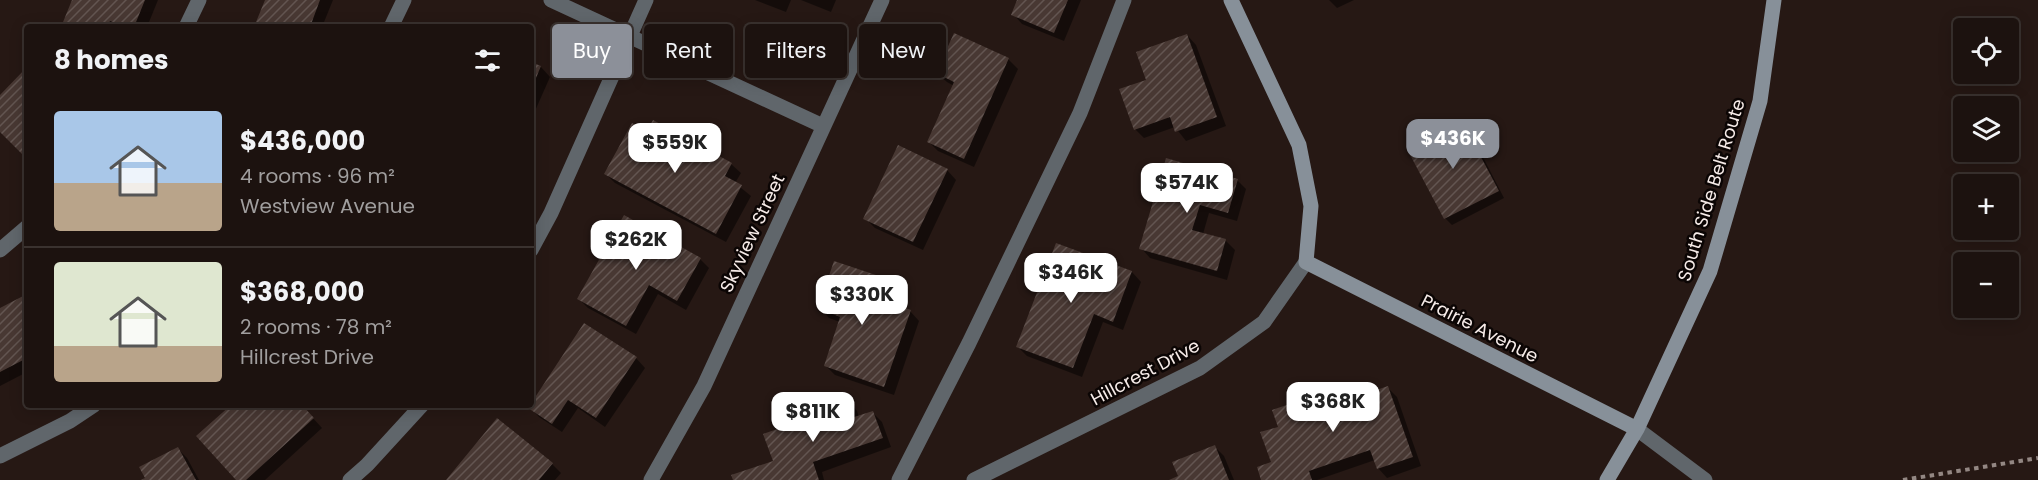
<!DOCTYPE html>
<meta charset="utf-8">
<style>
:root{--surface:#1c120f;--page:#29201d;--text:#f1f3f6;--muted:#a09e9e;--line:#3a322f;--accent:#8c9099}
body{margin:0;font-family:Poppins,sans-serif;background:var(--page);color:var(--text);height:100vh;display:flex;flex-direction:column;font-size:22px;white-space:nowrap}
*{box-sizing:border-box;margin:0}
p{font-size:20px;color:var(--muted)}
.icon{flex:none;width:33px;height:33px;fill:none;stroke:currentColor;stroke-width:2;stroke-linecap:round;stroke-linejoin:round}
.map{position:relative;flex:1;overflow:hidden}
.side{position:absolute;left:24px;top:24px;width:510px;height:384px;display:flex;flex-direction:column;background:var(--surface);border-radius:6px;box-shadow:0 3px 15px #0003,0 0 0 2px var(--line)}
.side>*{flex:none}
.top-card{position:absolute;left:552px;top:24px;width:570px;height:54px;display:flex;gap:12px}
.buttons{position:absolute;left:1953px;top:18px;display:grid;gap:12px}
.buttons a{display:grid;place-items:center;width:66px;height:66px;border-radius:6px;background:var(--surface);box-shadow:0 3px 15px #0003,0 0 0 2px var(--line);font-size:30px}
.price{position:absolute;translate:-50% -51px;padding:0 14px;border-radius:12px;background:#fff;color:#222;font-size:20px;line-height:39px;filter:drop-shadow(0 2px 3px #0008)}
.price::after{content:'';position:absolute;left:50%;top:36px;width:18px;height:14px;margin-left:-9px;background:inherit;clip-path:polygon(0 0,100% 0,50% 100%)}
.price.current{background:var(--accent);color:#fff}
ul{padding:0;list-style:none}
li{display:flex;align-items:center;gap:18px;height:150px;padding:0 30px}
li+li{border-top:2px solid var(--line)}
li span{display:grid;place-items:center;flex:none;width:168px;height:120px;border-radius:6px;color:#555}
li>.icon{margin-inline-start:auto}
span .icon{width:72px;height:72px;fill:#fffc;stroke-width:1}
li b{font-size:26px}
h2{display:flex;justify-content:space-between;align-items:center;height:72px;padding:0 30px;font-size:26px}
.tag{padding:0 21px;border-radius:6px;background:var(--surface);box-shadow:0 3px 15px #0003,0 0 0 2px var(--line);font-size:21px;line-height:54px}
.tag.current{background:var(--accent);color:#fff}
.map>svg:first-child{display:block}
.shadow{fill:#0007}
.building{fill:url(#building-hatch)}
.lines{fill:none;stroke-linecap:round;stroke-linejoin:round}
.path{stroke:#938783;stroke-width:4;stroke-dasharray:4.5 4.5;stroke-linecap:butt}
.lane{stroke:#60666b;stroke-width:15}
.street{stroke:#60666b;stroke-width:15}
.secondary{stroke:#879099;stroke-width:15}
.labels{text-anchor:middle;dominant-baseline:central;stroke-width:5;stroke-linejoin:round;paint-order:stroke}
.street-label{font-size:18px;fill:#f6ebe8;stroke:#0b0504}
</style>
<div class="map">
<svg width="2038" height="480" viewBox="0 0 2038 480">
<defs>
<pattern id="building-hatch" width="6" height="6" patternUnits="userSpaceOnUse" patternTransform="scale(1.5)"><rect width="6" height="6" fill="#483833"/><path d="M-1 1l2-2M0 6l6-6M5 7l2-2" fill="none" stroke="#635551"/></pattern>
</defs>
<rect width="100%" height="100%" fill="#261814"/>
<path class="shadow" d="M74 0H158L147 27H63Z
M266 0H333L322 27H256Z
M755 0H791L786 12Z
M801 0H836L831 12Z
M1019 0H1081L1064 41 1022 24 1013 14Z
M1329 0H1354L1337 8Z
M1187 35 1196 45 1226 126 1186 141 1175 127 1144 138 1135 129 1148 80Z
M1008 59 1018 69 974 167 938 151 929 142 954 86 947 82 937 73Z
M531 63 541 67 550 77 531 120Z
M1462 123 1469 130 1504 198 1452 225 1445 218Z
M648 133 731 164 741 173 735 183 751 196 726 242 615 183 606 174Z
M1167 160 1237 180 1246 189 1237 221 1209 213 1203 234 1226 241 1235 250 1227 280 1150 258 1141 248Z
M947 170 956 180 923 250 875 228 865 218Z
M1057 244 1132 272 1141 282 1123 330 1103 322 1082 377 1027 356 1018 347Z
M700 259 709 268 686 310 658 294 636 334 588 308 579 299Z
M835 263 876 277 885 286 880 300 910 311 919 321 894 395 835 375 825 365 840 322 829 318 820 308Z
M27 295V372L0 386V309Z
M636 358 645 368 605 427 578 408 562 432 539 417 530 407Z
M1347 385 1358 398 1388 388 1397 397 1421 466 1387 478 1378 468 1375 460 1317 480H1263L1273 463 1279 428Z
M848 401 857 411 859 417 873 413 882 422 891 447 822 472 824 480H735L775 462 822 415Z
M233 405H301L322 428 265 480H238Z
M1215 447 1224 456 1234 480H1173L1180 477Z
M178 449 187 458 199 480H144Z
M552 464 561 473 555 480H448Z"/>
<path class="building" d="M72 0H145L134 27H125L110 21 107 27H61Z
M265 0H320L310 27H254Z
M1017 0H1068L1054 33 1011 15Z
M954 33 1009 58 964 159 927 142 954 82 936 73Z
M1187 34 1217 117 1175 132 1170 117 1134 130 1119 89 1146 80 1136 52Z
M531 62 541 66 531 90Z
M27 67V153L24 156 0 132V95Z
M653 120 732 163 725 176 742 185 716 234 604 174 632 123 647 131Z
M1462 121 1499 191 1444 219 1407 149Z
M898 145 948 169 913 242 863 219Z
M1166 158 1238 179 1228 213 1200 205 1192 230 1226 239 1217 271 1139 249Z
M624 215 701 258 677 301 649 285 626 326 577 299Z
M1056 243 1132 271 1113 322 1094 314 1073 368 1016 347Z
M834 261 876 275 870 296 911 310 884 387 824 366 840 317 818 308Z
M27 294V358L0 372V308Z
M584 323 637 357 596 418 568 400 552 424 528 408Z
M1348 384 1353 398 1388 386 1413 457 1377 469 1370 450 1309 471 1312 480H1261L1257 467 1271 462 1260 432 1278 427 1272 410Z
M848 399 854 417 873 411 883 438 813 462 819 480H733L731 475 773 461 763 434 820 414 819 410Z
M231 405H302L314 418 246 480H236L196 436Z
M497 418 553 463 539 480H446Z
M1215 445 1229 480H1169L1178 476 1172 462Z
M178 447 196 480H141L145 478 139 467Z"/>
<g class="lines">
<path class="path" d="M1903 480 2038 458"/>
<path class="lane" d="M186 27 199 0
M0 250 27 227
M531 250 551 213 646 0
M1637 429 1705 480
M350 480 367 465 422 405
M899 480 969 343 1080 113 1124 0"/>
<path class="street" d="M551 0 823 126
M391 27 404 0
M0 456 70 421 94 405
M651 480 704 386 882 0
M974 480 1200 368 1264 322 1306 262"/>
<path class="secondary" d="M1231 0 1299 145 1311 206 1306 262 1637 429
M1607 480 1637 429 1710 271 1760 101 1774 0"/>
</g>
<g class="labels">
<g class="street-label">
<text transform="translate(1711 190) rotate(-73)">South Side Belt Route</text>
<text transform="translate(752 233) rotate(-65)">Skyview Street</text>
<text transform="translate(1480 328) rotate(27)">Prairie Avenue</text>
<text transform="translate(1145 372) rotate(-28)">Hillcrest Drive</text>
</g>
</g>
</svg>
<div class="buttons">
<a><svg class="icon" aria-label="locate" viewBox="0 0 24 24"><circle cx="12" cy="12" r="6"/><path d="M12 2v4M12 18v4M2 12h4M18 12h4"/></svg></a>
<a><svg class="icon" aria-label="layers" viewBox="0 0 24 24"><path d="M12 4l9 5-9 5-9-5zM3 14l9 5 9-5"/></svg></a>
<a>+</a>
<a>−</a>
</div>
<b class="price current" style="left:1453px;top:170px">$436K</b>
<b class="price" style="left:675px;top:174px">$559K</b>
<b class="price" style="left:1187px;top:214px">$574K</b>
<b class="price" style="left:636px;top:271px">$262K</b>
<b class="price" style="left:1071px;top:304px">$346K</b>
<b class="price" style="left:862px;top:326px">$330K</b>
<b class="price" style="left:1333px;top:433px">$368K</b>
<b class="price" style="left:813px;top:443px">$811K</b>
<div class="top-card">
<a class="tag current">Buy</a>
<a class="tag">Rent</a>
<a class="tag">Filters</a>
<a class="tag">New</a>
</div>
<section class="side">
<h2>8 homes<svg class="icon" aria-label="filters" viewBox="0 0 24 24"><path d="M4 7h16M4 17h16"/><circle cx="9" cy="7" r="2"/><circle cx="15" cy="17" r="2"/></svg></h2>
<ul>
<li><span style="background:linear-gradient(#a9c7e8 60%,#b9a48a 0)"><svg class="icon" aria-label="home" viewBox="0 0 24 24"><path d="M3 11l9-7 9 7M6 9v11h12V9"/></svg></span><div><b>$436,000</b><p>4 rooms · 96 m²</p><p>Westview Avenue</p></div></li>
<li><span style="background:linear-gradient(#dfe7d0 70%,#b9a48a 0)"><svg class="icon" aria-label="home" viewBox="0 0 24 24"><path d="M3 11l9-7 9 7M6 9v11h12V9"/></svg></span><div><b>$368,000</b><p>2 rooms · 78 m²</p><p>Hillcrest Drive</p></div></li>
</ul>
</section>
</div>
